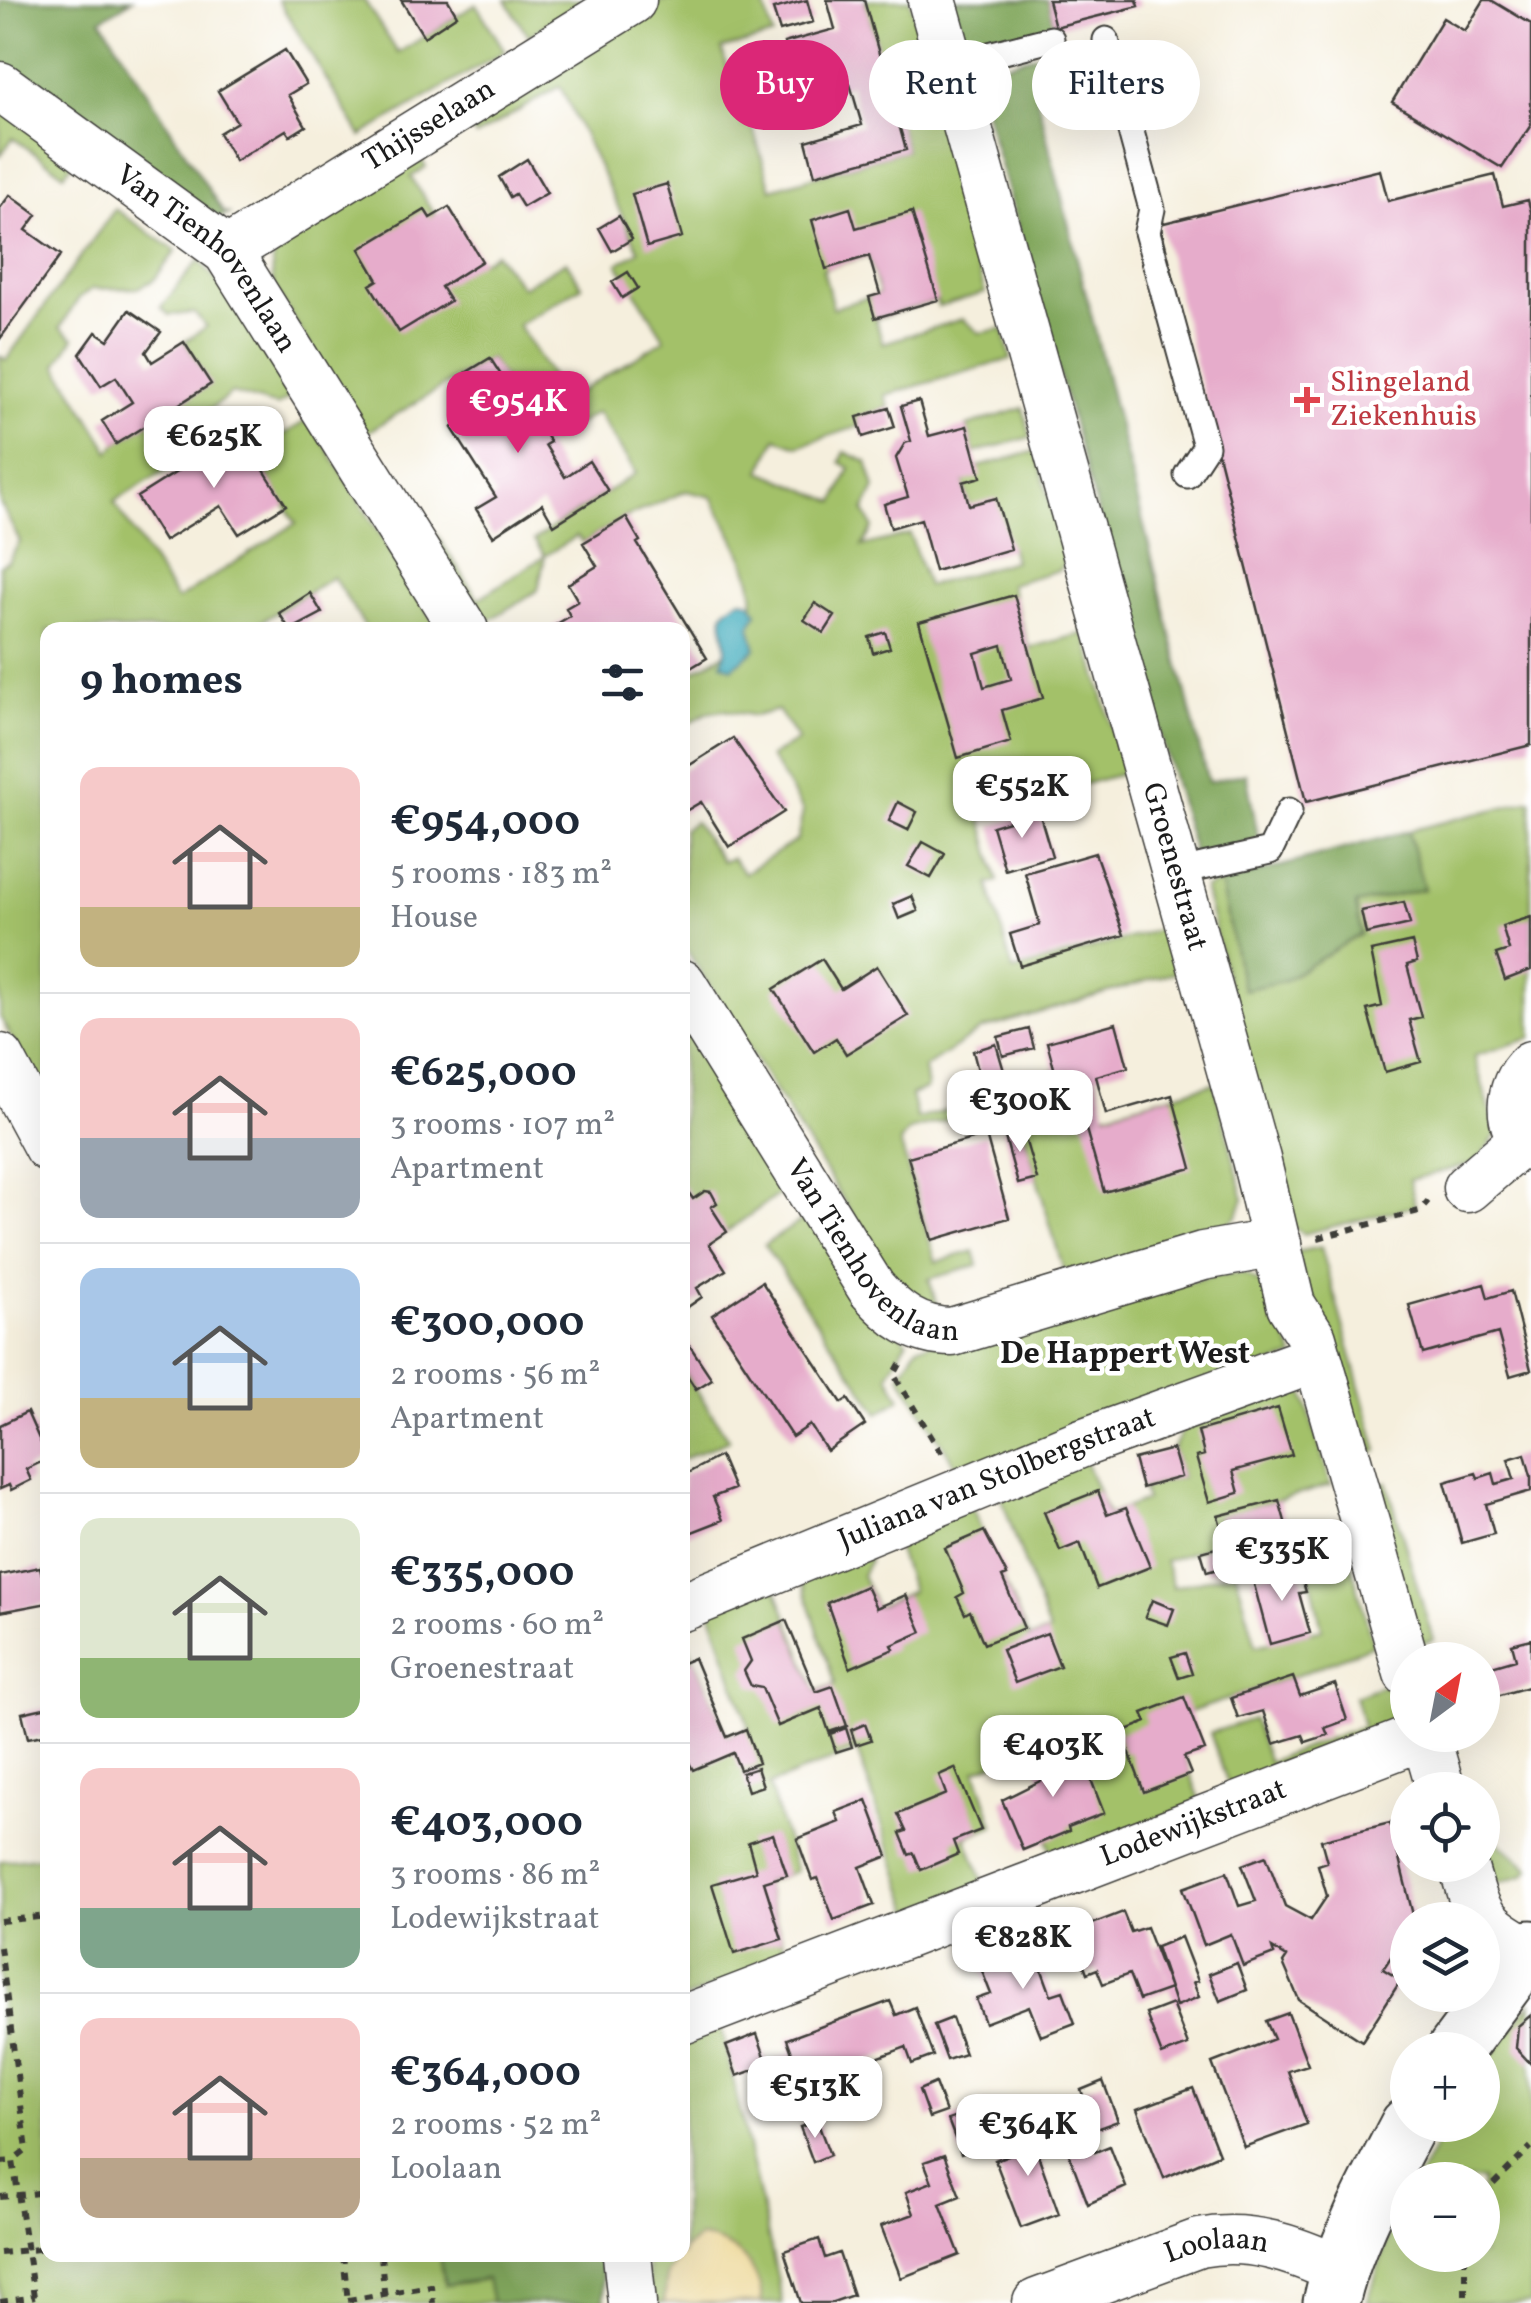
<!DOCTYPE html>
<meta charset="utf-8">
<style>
:root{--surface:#fff;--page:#f2f2f3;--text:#1f2937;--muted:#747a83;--line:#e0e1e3;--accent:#db2777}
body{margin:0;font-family:Vollkorn,serif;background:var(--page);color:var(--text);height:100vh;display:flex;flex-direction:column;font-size:38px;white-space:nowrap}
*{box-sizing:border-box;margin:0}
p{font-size:32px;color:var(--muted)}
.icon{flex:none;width:55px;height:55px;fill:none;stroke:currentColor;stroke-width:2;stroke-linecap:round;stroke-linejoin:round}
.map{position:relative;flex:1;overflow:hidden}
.panel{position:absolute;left:40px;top:622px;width:650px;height:1640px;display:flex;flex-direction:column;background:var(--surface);border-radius:20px;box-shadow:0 10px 40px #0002}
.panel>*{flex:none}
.top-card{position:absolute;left:720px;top:40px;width:660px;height:90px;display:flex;gap:20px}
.needle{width:65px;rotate:32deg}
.tools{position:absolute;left:1390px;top:1642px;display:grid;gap:20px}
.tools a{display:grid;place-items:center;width:110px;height:110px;border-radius:50%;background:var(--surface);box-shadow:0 10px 40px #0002;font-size:50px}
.price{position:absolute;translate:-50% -85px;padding:0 22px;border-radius:20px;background:#fff;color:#222;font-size:32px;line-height:65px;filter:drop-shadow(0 2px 5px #0008)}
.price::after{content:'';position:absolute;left:50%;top:60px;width:30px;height:22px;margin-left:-15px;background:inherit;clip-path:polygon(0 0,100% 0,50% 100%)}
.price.current{background:var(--accent);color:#fff}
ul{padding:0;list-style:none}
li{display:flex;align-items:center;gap:30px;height:250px;padding:0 40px}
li+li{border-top:2px solid var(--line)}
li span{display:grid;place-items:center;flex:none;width:280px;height:200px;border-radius:20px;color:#555}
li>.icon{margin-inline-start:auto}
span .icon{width:120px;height:120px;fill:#fffc;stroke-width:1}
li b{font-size:42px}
h2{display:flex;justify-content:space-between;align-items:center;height:120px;padding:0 40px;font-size:42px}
.tag{padding:0 35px;border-radius:45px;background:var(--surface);box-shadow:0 10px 40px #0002;font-size:35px;line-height:90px}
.tag.current{background:var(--accent);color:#fff}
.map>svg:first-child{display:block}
.green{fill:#a3c169;stroke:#606e42;stroke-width:2.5;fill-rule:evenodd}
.forest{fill:#82a75d;stroke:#4f623c;stroke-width:2.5}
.sand{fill:#eeda9e;stroke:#857b5d;stroke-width:2.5}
.water{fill:#3ba9ba;stroke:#2c626b;stroke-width:2.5}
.building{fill:#e6accb;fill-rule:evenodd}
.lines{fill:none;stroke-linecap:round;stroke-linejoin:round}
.service-casing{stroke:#3d3c39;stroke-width:29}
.minor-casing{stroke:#3d3c39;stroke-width:51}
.tertiary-casing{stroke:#3d3c39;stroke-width:59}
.path{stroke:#3d3c39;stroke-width:6;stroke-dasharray:8 8;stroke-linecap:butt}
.service{stroke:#fff;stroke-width:25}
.minor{stroke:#fff;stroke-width:48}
.tertiary{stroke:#fff;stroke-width:55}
.health-dot{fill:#e0444e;stroke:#fff;stroke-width:4}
.labels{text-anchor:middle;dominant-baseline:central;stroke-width:9;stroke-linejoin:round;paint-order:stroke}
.street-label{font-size:30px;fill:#1c1c1c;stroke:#fff}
.health-label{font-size:30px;fill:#be3a42;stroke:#fff;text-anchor:start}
.neighbourhood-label{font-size:32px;font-weight:bold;fill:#1c1c1c;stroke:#fff}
</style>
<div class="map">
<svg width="1531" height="2303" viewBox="0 0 1531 2303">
<rect width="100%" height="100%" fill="#fff"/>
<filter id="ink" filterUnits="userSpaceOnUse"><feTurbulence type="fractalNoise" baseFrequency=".01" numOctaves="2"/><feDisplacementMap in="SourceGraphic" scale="20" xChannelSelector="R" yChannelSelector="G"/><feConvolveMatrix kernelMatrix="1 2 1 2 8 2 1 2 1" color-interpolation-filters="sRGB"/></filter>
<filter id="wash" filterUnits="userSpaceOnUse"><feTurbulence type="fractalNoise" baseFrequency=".0048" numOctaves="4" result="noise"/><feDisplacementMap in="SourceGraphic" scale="40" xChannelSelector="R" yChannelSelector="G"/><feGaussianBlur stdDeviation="2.25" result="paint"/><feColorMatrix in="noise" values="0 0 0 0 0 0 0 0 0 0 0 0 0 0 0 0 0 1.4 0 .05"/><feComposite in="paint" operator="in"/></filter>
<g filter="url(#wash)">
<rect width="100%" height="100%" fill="#f5efdd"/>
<path class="green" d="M278 0H364L398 53 476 4 505 51 361 136Z
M506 0H585L528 36Z
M663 0H763L773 36 722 49 743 126 752 125 771 189 906 150 864 0H910L985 267 978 269 985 293 938 307 937 300 875 319 883 343 963 319 979 333 1003 329 1011 359 885 395 889 408 857 417 860 426 798 446 776 438 761 471 835 502 850 468 840 462 845 452 867 462 875 488 864 511 873 528 862 546 910 534 927 586 1014 561 1011 549 969 505 963 482 978 467 1036 451 1066 560 1059 570 1010 584 1029 648 1085 633 1125 773 980 812 998 881 989 884 1013 971 1167 927 1180 971 981 1030 924 1068 927 1089 911 1095 917 1119 975 1102 977 1112 909 1130 900 1142 936 1262 974 1251 978 1265 929 1279 940 1313 902 1294 683 944V829L695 822 722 862 732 858 744 873 797 840 803 811 770 757 798 740 778 710 755 716 724 710 706 713 683 727V677C699 667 724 657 737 643 778 599 733 540 712 497L686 491 626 517 583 543 577 536 545 556 538 590 483 624 428 537 436 533 478 599 545 556 534 540 636 473 597 412 550 442 516 390 512 392 490 358 364 434 275 289C270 271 272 257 281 240L417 153 426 167 411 177 440 223 482 261 495 253 522 287 566 261 582 286 518 325 566 400 665 339 618 264 639 251 560 86 476 136 467 122ZM869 256 880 294 833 308 823 269Z
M0 108 74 161 64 174 13 138 0 156Z
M115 209 176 251 154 280 138 288 92 289 79 298 60 328 74 338 57 365 110 452 116 444 210 384 184 342 206 327 195 313 169 315 161 307 199 260 238 306 294 395 277 406 232 393 162 445 175 464 114 502 177 600 296 523 254 453 309 419 439 630H367L333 577 248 630H48L47 1104 0 1017V565L8 561 20 542 0 503V356L6 360Z
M1023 408 1031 437 974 453 967 426Z
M1531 800V1038L1474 1056 1497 1134 1476 1163 1410 1180 1415 1206 1303 1234 1289 1224 1204 888 1220 883 1243 989 1356 904 1424 889 1408 831Z
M682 1022 789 1187 709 1244 682 1252Z
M1055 1071 1106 1113 1214 1083 1244 1199 1237 1216 1215 1234 1065 1276 1009 1082Z
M806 1218 907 1341 888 1375 901 1398 879 1413 764 1245Z
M1321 1247 1378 1451 1364 1455 1313 1314 1296 1252Z
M1244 1273 1264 1286 1294 1356 964 1480 900 1375 918 1346 1217 1275Z
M682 1368 729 1440 683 1459H682Z
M1299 1378 1331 1485 1244 1510 1225 1541 1165 1561 1173 1587 1236 1572 1256 1646 1322 1629 1305 1553 1344 1537 1373 1645 1293 1677 1190 1712 1184 1757 1201 1802 1054 1860 1047 1841 1077 1766 1085 1764 1092 1750 1084 1728 976 1770 994 1825 966 1837 984 1884 911 1911 857 1750 769 1785 796 1871 764 1883 788 1957 683 2000 682 1630 727 1737 749 1728 710 1610 774 1583 816 1692 835 1684 800 1575 865 1550 869 1562 862 1575 876 1608 912 1591 893 1536 970 1503 1029 1639 1049 1632 999 1491 1083 1456 1108 1515 1146 1500 1142 1488 1181 1477 1173 1449 1186 1424Z
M1387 1482 1433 1640 1418 1645 1373 1485Z
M1386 1684C1391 1701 1396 1713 1383 1729L1230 1790 1210 1733 1253 1719 1268 1762 1363 1726 1355 1696Z
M1483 1806 1489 1834 1530 1869 1524 1876 1487 1886 1482 1865Z
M47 1856 48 2255H440L445 2285 488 2279 492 2303H0V1861Z
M1531 2003V2303H1367L1389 2235 1407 2197 1408 2255H1482V2180H1417L1447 2125H1482L1483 2067Z
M720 2022 783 2303H651L646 2255H682L683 2033Z"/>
<path class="forest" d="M0 0H132L101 19 223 212 229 214 219 218 0 64Z
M951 0H1048L1055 27 965 48Z
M1039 54 1046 78 1036 94 1208 782 1246 773 1259 841 1194 854 974 72Z
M1408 831 1424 889 1356 904 1361 934 1283 981 1243 990 1220 883Z
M440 2255H600L605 2303H492L487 2279 445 2285Z"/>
<path class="sand" d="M699 2238C734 2241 761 2266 762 2303H664L667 2274 678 2255H682L683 2250Z"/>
<path class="water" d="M741 599 751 602 757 613 750 626 756 649 732 668 722 663C723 658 726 652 726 647 726 623 711 614 741 599Z"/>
<g id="blocks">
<path class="building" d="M401 0H448L457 15 424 37Z
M807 0 813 22 780 31 773 9Z
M827 0H864L906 150 815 175 806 141 862 125 850 84 810 98 809 95 799 98 784 43 835 29Z
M1048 0H1137L1139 6 1055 27Z
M1484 0H1491L1531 24V125L1502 168 1392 102 1443 18 1465 31Z
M285 50 306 84 288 95 306 126 290 136 286 130 235 161 219 133 237 122 218 91Z
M527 159 547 193 523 207 515 194 510 197 499 177Z
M1380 170 1388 201 1495 175 1503 206 1528 200 1531 212V745L1306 802 1160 224Z
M667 184 682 237 647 247 632 194Z
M10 195 37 215 26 230 61 255 0 339V208Z
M449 207 482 261 441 287 450 301 399 332 370 285 378 280 360 249 425 210 430 218Z
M850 208 856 228 912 212 938 300 875 318 869 297 880 294 869 256 826 269 812 220Z
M619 216 632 239 612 251 599 228Z
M628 272 638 288 622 298 612 282Z
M129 310 161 332 146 352 152 362 184 342 211 384 116 444 102 421 132 402 116 377 101 386 80 354 96 332 108 340Z
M490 358 512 392 516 389 550 442 545 445 565 477 589 461 608 491 554 525 542 504 493 536 476 509 496 497 452 428 480 410 459 377Z
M919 401 929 436 967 426 981 477 963 482 969 505 996 498 1011 549 935 571 921 519 891 528 884 504 908 497 896 458 905 443 911 441 901 406Z
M889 408 895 427 863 437 857 417Z
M240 432 286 505 239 534 221 506 164 541 137 497Z
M626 517 640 541 637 543 707 658 682 673V630H554L552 627 570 616 566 608 578 601 568 584 597 566 583 543Z
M310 593 322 613 290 630 279 613Z
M1014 595 1043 698 1002 710 1011 742 958 758 919 622ZM1002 645 1011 679 984 687 975 653Z
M815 603 835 616 824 633 804 620Z
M885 632 890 648 873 653 869 637Z
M733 738 784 812 729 847 701 802 682 813V770Z
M898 802 917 812 908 830 889 821Z
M1039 812 1052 856 1005 870 992 826Z
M923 842 945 854 931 878 908 866Z
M1095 853 1124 935 1020 966 1010 934 1040 925 1025 873Z
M912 896 918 911 899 919 893 904Z
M1404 902 1410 924 1366 934 1361 911Z
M1531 917V970L1505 980 1496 954 1509 950 1502 926Z
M1412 942 1417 962 1407 965 1421 1017 1409 1020 1421 1062 1385 1072 1367 1010 1382 1006 1371 951Z
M822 959 841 989 877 966 908 1016 846 1054 836 1038 814 1052 774 989Z
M1116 1023 1128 1067 1096 1076 1106 1114 1172 1095 1192 1168 1104 1192 1083 1119 1069 1123 1047 1042Z
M1029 1029 1034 1048 1003 1056 998 1037Z
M996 1044 1004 1071 980 1078 973 1051Z
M1021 1125 1037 1179 1018 1184 1003 1130Z
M986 1135 1009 1218 932 1240 908 1157Z
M682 1183 693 1199 705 1191 711 1192 717 1203 711 1207 727 1232 709 1244 726 1270 697 1288 702 1297 682 1311Z
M762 1282 842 1403 848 1399 865 1425 827 1451 810 1425 792 1437 712 1315Z
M1484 1284 1488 1298 1511 1291 1531 1370 1510 1376 1498 1333 1423 1354 1409 1305Z
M682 1334 712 1379 696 1389 682 1368Z
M1278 1408 1292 1455 1233 1471 1239 1493 1209 1502 1196 1457 1204 1455 1198 1431Z
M27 1412 48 1459 26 1469 31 1480 11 1490 9 1485 0 1489V1425Z
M1173 1449 1181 1477 1142 1488 1134 1459Z
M1525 1454 1531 1476V1491L1486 1504 1494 1534 1462 1543 1445 1482 1476 1473 1478 1478 1493 1473 1496 1484 1514 1479 1508 1459Z
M720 1456 734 1489 713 1497 723 1520 682 1536V1476Z
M1098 1491 1107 1515 1126 1508 1150 1567 1097 1588 1080 1543 1060 1551 1044 1512Z
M1279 1500 1286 1525 1225 1541 1218 1516Z
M984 1531 1007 1575 1002 1577 1024 1628 984 1644 970 1611 965 1614 957 1597 964 1593 945 1548Z
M1253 1538 1258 1558 1207 1572 1201 1552Z
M1298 1565 1306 1592 1299 1593 1310 1633 1270 1644 1252 1577Z
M40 1567 42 1575 48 1573V1603L0 1612V1575Z
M866 1586 876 1608 906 1595 922 1632 892 1645 894 1649 850 1668 827 1603Z
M1152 1600 1174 1609 1168 1625 1145 1617Z
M786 1620 816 1692 833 1686 847 1726 829 1732 821 1708 778 1726 762 1688 751 1686 744 1671 751 1661 742 1639Z
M1047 1633 1060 1666 1015 1683 1002 1650Z
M1531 1639V1686L1497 1696 1488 1667 1516 1659 1512 1644Z
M1185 1653 1192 1674 1179 1678 1171 1657Z
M694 1658 727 1737 746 1729 758 1763 740 1770 733 1753 693 1770 682 1749V1663Z
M1293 1677 1300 1696 1335 1684 1347 1720 1325 1728 1328 1735 1306 1742 1303 1735 1274 1744 1263 1711 1238 1718 1231 1698Z
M1184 1697 1205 1750 1184 1757 1191 1774 1144 1792 1129 1752 1124 1754 1117 1734 1147 1722 1143 1713Z
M48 1707V1734L28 1738 22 1713Z
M865 1724 871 1740 856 1745 851 1730Z
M846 1728 852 1747 836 1752 830 1734Z
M1069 1745 1077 1766 1085 1764 1104 1813 1068 1827 1069 1831 1023 1850 1002 1800 1042 1780 1033 1759Z
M757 1768 763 1786 748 1791 742 1773Z
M955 1768 981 1830 953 1841 958 1854 921 1870 914 1853 909 1855 900 1833 906 1831 898 1814 946 1794 939 1775Z
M867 1800 888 1856 860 1867 874 1905 834 1920 818 1878 812 1880 797 1839 840 1822 836 1812Z
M1390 1823 1413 1915 1423 1912 1426 1920H1408V1941L1400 1943 1383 1969 1401 1980 1362 2041 1299 2000 1283 1963 1287 1957 1272 1948 1274 1954 1243 1966 1231 1934 1204 1945 1183 1888 1227 1872 1239 1906 1256 1901 1242 1865 1266 1856 1285 1906 1311 1920 1327 1896 1318 1865 1327 1862 1321 1840Z
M773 1834 787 1875 764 1882 782 1939 734 1954 712 1884 756 1871 748 1842Z
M1123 1912 1131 1932 1146 1927 1170 1989 1139 2000 1129 1974 1103 1984 1097 1969 1087 1973 1077 1946 1088 1942 1082 1928Z
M1181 1937 1198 1981 1193 1982 1199 1997 1176 2006 1156 1947Z
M1033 1946 1051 1995 1063 1991 1075 2023 1041 2036 1029 2006 985 2023 976 1999 991 1994 980 1966Z
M1237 1963 1247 1990 1220 2001 1209 1974Z
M890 2001 896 2015 915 2007 933 2056 912 2064 906 2047 807 2084 813 2101 791 2109 774 2060 792 2053 787 2039Z
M1172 2004 1188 2045 1162 2055 1146 2014Z
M1288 2013 1308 2065 1288 2071 1307 2124 1244 2147 1212 2063 1274 2039 1266 2021Z
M1531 2015V2064L1516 2048 1518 2026Z
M952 2018 965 2054 947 2060 934 2025Z
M757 2034 768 2065 737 2076 726 2046Z
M1103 2081 1118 2121 1096 2129 1081 2090Z
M935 2083 946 2112 929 2118 919 2090Z
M1193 2088 1219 2154 1164 2178 1137 2109Z
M968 2113 981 2147 961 2154 948 2120Z
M1038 2120 1048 2148 1037 2152 1059 2214 1021 2228 995 2160 1016 2152 1014 2147 1029 2141 1023 2125Z
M817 2121 830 2155 813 2162 800 2127Z
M1090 2137 1095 2152 1110 2146 1126 2187 1088 2204 1066 2146Z
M944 2155 960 2196 940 2204 960 2255 901 2278 881 2226 914 2214 906 2192 932 2182 924 2162Z
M819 2239 825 2258 839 2253 853 2295 830 2303H801L784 2251Z"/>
</g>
</g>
<g filter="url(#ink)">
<use href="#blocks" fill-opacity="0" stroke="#3d3c39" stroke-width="2.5"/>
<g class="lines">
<g class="service-casing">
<path id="service" d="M1106 40 1152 209 1147 232 1206 446 1187 475
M950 65 1051 39
M1176 872 1270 851 1289 811"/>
</g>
<g class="minor-casing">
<g id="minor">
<path id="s1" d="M932 0 1256 1159 1291 1305 1312 1338 1408 1673"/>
<path id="s2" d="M0 86 227 251 464 630"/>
<path id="s3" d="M227 251 632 0"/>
<path id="s4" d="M682 984 872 1289C895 1315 917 1332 952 1332L1203 1256 1277 1243"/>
<path d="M0 1058 48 1147"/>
<path d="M1531 1065C1508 1086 1505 1127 1531 1147"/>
<path d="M1467 1188 1523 1140"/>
<path id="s5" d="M682 1607 1082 1443 1317 1358"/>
<path d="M1425 1735 1441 1790"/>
<path d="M1463 1865C1479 1922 1480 1923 1531 1953"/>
<path id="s6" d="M682 2020 1425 1735"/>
<path d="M627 2255 632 2303"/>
<path id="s7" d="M1037 2303 1199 2243C1250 2233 1293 2249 1339 2270"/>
</g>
</g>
<g class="tertiary-casing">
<path id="tertiary" d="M1455 2050 1531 1948
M1331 2303C1346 2239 1378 2183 1408 2125"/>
</g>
<path class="path" d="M1318 1238 1419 1211 1428 1201
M900 1364 894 1375 943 1456
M0 1921 48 1916
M0 1947 27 2150 13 2161 35 2303
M0 2162 13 2161
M1482 2195 1531 2147
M0 2197 48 2192
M0 2253 48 2248
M343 2255 348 2302
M381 2255 385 2303
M1465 2255V2303
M348 2300 431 2286 433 2303
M0 2302 35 2297"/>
<use href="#service" class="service"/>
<use href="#minor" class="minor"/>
<use href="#tertiary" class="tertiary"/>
</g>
</g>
<path class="health-dot" d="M1302 385h10v10h10v10h-10v10h-10v-10h-10v-10h10z"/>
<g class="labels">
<g class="street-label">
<text stroke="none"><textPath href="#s3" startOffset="238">Thijsselaan</textPath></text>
<text stroke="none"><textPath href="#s2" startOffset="272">Van Tienhovenlaan</textPath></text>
<text stroke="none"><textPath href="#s1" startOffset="900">Groenestraat</textPath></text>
<text stroke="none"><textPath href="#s4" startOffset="335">Van Tienhovenlaan</textPath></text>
<text stroke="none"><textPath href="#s5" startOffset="340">Juliana van Stolbergstraat</textPath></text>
<text stroke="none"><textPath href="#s6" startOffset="548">Lodewijkstraat</textPath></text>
<text stroke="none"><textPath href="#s7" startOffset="190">Loolaan</textPath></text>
</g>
<g class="health-label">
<text x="1330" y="383">Slingeland<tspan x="1330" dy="34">Ziekenhuis</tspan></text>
</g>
<g class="neighbourhood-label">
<text x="1125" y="1355">De Happert West</text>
</g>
</g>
</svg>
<div class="tools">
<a><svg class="needle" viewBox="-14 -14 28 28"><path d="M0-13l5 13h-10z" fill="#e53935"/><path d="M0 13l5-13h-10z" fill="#747a83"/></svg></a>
<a><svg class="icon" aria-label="locate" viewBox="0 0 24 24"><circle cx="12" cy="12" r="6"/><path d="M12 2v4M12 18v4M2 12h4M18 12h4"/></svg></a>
<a><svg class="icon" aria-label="layers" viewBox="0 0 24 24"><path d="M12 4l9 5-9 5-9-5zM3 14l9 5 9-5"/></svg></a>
<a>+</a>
<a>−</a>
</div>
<b class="price current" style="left:518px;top:456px">€954K</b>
<b class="price" style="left:214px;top:491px">€625K</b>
<b class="price" style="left:1022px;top:841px">€552K</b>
<b class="price" style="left:1020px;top:1155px">€300K</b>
<b class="price" style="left:1282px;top:1604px">€335K</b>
<b class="price" style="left:1053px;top:1800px">€403K</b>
<b class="price" style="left:1023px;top:1992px">€828K</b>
<b class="price" style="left:815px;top:2141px">€513K</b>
<b class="price" style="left:1028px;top:2179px">€364K</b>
<div class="top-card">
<a class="tag current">Buy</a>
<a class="tag">Rent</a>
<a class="tag">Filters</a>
</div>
<section class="panel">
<h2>9 homes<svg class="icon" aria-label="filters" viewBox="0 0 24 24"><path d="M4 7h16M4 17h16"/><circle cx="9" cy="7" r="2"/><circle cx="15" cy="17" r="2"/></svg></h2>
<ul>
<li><span style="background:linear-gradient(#f6c9c9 70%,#c2b280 0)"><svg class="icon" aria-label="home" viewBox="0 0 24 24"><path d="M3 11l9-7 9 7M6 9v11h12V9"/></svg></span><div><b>€954,000</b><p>5 rooms · 183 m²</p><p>House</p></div></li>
<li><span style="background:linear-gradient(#f6c9c9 60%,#9aa5b1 0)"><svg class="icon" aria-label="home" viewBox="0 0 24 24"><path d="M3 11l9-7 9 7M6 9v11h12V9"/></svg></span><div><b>€625,000</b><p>3 rooms · 107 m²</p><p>Apartment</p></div></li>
<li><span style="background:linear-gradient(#a9c7e8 65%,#c2b280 0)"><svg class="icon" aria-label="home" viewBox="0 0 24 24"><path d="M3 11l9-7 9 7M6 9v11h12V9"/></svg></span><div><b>€300,000</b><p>2 rooms · 56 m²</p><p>Apartment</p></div></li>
<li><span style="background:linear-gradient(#dfe7d0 70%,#8fb573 0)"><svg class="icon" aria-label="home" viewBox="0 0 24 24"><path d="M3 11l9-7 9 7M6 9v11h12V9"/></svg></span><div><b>€335,000</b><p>2 rooms · 60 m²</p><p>Groenestraat</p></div></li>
<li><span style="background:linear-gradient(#f6c9c9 70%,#7fa58c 0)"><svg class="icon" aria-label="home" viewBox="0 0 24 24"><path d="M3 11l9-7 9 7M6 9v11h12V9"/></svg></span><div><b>€403,000</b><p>3 rooms · 86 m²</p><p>Lodewijkstraat</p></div></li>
<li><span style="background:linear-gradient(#f6c9c9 70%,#b9a48a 0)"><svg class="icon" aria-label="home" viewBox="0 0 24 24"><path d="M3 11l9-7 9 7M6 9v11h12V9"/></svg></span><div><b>€364,000</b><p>2 rooms · 52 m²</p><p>Loolaan</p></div></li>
</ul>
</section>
</div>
